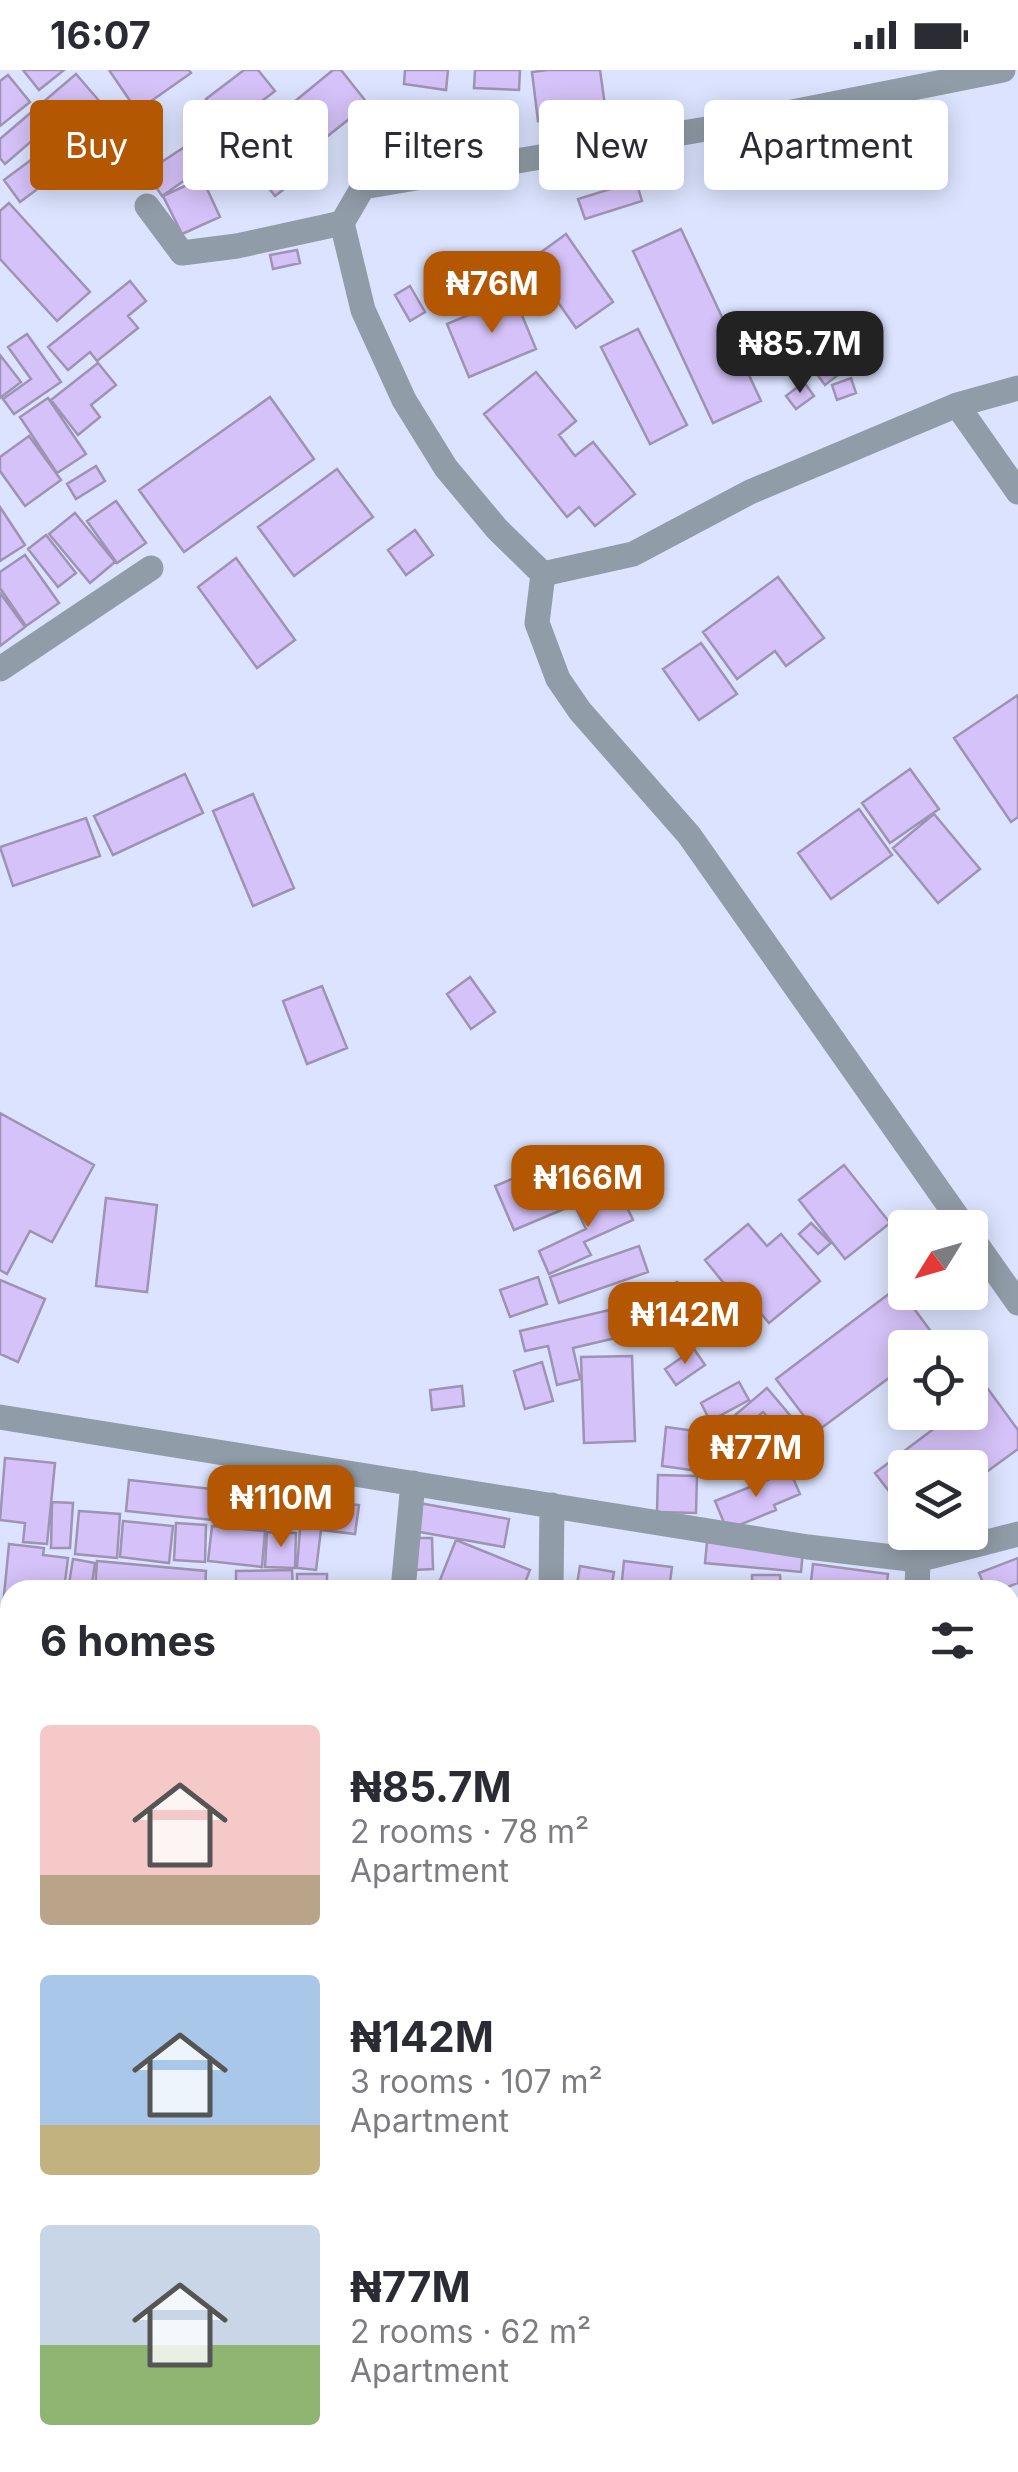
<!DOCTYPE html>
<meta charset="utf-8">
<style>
:root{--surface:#fff;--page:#f7f7f7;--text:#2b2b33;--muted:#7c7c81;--accent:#b45703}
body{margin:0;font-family:Inter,sans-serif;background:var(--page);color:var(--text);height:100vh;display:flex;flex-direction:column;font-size:38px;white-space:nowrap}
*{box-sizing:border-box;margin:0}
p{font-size:32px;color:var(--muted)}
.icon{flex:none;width:55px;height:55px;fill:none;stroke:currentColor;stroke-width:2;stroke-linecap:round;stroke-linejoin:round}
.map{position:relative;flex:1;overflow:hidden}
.drawer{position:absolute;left:0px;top:1510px;width:1020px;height:892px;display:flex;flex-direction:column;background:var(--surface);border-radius:30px 30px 0 0;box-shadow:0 5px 25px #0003}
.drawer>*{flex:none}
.top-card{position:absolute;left:30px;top:30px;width:960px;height:90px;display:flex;gap:20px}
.needle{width:65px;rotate:233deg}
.buttons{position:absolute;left:888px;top:1140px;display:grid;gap:20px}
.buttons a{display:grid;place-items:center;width:100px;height:100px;border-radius:10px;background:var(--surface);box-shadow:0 5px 25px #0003;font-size:50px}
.price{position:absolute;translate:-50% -85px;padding:0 22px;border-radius:20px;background:var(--accent);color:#fff;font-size:32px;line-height:65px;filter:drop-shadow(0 2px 5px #0008)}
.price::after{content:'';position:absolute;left:50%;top:60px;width:30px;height:22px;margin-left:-15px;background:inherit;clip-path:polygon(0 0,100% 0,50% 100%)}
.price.current{background:#222;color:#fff}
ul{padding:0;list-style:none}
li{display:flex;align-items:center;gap:30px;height:250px;padding:0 40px}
li span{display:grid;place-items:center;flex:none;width:280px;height:200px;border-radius:10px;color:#555}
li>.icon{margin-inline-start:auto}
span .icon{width:120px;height:120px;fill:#fffc;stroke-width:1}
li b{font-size:42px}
h2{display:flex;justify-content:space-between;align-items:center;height:120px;padding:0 40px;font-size:42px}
.chip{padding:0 35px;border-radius:10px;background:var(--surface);box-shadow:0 5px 25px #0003;font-size:35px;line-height:90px}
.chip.current{background:var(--accent);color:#fff}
.status{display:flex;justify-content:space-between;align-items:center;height:70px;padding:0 50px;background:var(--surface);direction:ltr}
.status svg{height:28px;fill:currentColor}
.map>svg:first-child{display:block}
.building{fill:#d5c2f8;stroke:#9e93b2;stroke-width:2.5}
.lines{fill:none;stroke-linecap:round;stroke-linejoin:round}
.street{stroke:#909ca7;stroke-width:25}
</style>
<div class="status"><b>16:07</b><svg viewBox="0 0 49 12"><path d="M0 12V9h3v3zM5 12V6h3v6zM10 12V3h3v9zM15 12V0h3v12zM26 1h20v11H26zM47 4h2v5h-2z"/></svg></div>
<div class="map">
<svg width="1018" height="2402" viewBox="0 0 1018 2402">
<rect width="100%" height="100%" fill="#dbe3fe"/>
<path class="building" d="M23 0H64L39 20Z
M109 0H189L191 3 137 41Z
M244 0H258L275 21 228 57 206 29Z
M333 0H341L368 34 324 69 294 32Z
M405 0H448L446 20 404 14Z
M475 0H520L519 20 474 18Z
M548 0H600L606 43 538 51 532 2Z
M76 4 113 47 79 76 57 49 5 94 0 88V69Z
M8 5 30 32 0 56V11Z
M268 31 317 94 275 126 226 64Z
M215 51 227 70 197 90 185 71Z
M63 66 79 88 20 132 4 110Z
M183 78 198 101 162 126 146 102Z
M202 108 220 147 182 164 163 126Z
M636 111 642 131 585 149 578 129Z
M9 133 90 222 57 251 0 189V141Z
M681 159 761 331 713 353 633 181Z
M566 164 613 232 576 258 529 191Z
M297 180 300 193 273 199 270 185Z
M130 211 146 231 128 246 138 258 97 291 90 282 68 300 48 277Z
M410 216 425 242 410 251 395 225Z
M514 226 536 279 469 307 447 254Z
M638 259 687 355 650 374 601 277Z
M27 264 61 312 14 344 3 329 31 309 8 277Z
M0 285 21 312 0 328Z
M838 286 847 298 825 315 816 303Z
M98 293 116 315 91 335 100 347 78 365 51 330Z
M536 302 576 351 559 365 575 386 593 372 635 424 595 456 579 437 567 447 484 344Z
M851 308 856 323 837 330 832 315Z
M804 312 814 326 796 339 786 326Z
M270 327 314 389 184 482 139 420Z
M48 328 86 384 57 403 20 347Z
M29 366 61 410 25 436 0 401V387Z
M96 396 105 411 76 429 67 414Z
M337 399 373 447 294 506 258 457Z
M116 431 146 473 117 493 87 451Z
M0 437 25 475 0 491Z
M75 443 115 492 90 513 49 464Z
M415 460 433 485 406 505 388 480Z
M46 465 76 503 58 517 28 479Z
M25 485 59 533 26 556 0 518V502Z
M236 488 295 570 257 598 198 517Z
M778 507 824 568 786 596 775 581 737 609 703 562Z
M0 523 25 557 0 576Z
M701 573 737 624 699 650 663 599Z
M1018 625V747L1011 752 954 668Z
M910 699 939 739 890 773 862 733Z
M185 704 203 743 113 785 94 746Z
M253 724 294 818 253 836 213 741Z
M859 739 892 785 831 829 798 783Z
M934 744 980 799 938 833 893 778Z
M86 748 100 786 13 816 0 777Z
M470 907 495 942 471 959 447 924Z
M322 916 347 978 307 994 283 931Z
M0 1043 94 1095 52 1172 30 1161 7 1204 0 1200Z
M577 1082 595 1126 514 1160 495 1116Z
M844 1095 890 1153 845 1189 799 1130Z
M618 1118 633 1150 584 1172 591 1185 549 1204 539 1181 586 1159 576 1138Z
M106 1128 157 1135 147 1222 96 1216Z
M811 1153 831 1173 818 1184 799 1164Z
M748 1154 767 1176 781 1164 820 1211 769 1253 747 1226 739 1232 705 1190Z
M639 1176 648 1202 559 1233 550 1207Z
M538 1207 547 1234 510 1247 500 1220Z
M0 1210 45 1229 18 1292 0 1284Z
M677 1212 693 1236 675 1248 659 1224Z
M898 1217 938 1271 929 1278H905V1296L816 1362 776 1309Z
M618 1238 624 1266 573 1278 580 1309 557 1315 548 1276 525 1281 520 1261Z
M694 1279 705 1295 676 1315 665 1299Z
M632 1286 635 1371 584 1373 581 1287Z
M542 1292 553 1331 525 1339 514 1301Z
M739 1312 749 1330 710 1351 701 1333Z
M462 1316 464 1336 432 1340 430 1320Z
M767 1318 810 1369 789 1388 765 1360 773 1353 763 1342 720 1379 709 1367Z
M988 1319 1018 1360V1379L970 1414V1398H905V1442L875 1403 956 1342H970V1332Z
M666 1357 703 1362 699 1401 662 1396Z
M5 1388 55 1393 47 1474 23 1472 25 1453 0 1450Z
M790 1401 800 1424 774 1435 776 1440 727 1460 715 1431Z
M658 1405 697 1406 696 1443 657 1442Z
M129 1410 359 1435 355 1464 321 1460 316 1500 297 1498 300 1459 126 1441Z
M52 1432 73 1433 70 1478H51Z
M419 1433 509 1449 504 1477 414 1461Z
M79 1441 120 1444 117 1488 75 1484Z
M123 1451 173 1456 169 1493 120 1487Z
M176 1453 206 1455 205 1492 174 1490Z
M212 1456 265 1461 262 1497 208 1491Z
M267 1462 296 1463 295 1498 265 1497Z
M412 1468H432L433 1499 414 1500Z
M456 1470 530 1500 522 1520H436Z
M707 1472 803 1481 801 1502 705 1493Z
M9 1474 44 1478 43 1485 68 1488 64 1520H10V1568L0 1567Z
M1018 1488V1513L1000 1520H986L979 1503Z
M73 1489 95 1493 91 1520H68Z
M97 1491 206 1501 205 1520H95Z
M624 1491 672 1497 669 1520H621Z
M813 1494 888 1504 886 1520H810Z
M580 1496 614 1502 611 1520H576Z
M292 1500 293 1520H236V1501Z
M297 1504H327V1520H297Z
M752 1505H780L781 1520H752Z
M1018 1531V1645L1010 1647V1533Z
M10 1619V1673L0 1674V1620Z
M0 1740 10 1741V1766L0 1765Z
M0 1770H10V1796H0Z
M3 1798 10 1822V1853L0 1856V1799Z
M10 1858V1889L0 1891V1860Z
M10 1896V1927L0 1928V1897Z
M1018 1929V1975L1010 1976V1930Z
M10 1938V1979L5 1981 0 1968V1942Z
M2 2002 10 2016V2051L0 2056V2003Z
M9 2082 10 2167 0 2170V2084Z
M10 2179V2216L0 2217V2181Z
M10 2246V2280L0 2281V2247Z
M0 2392 27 2393V2402H0Z
M114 2392H145L147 2402H116Z
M155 2392H191L195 2402H150L149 2399 157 2396Z
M408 2392H481L483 2402H398L397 2394Z
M563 2392H624L625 2402H565Z"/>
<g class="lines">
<path class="street" d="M147 136 182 183 237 176 342 153
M957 335 1018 422
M543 504 497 459 446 398 404 330 363 240 342 153 363 117 712 58 1003 0
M543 504 537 553 558 609 580 641 689 765 965 1158
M543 504 633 484 750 422 957 335 1018 318
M0 599 151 498
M970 1165 1018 1233
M0 1347 808 1477 918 1490 1018 1464
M403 1520 413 1413
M551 1520 552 1435
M917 1520 918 1490
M0 1583H10
M0 2063 10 2064
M386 2392 390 2402
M954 2392V2402
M717 2402 718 2392"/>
</g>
</svg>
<div class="buttons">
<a><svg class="needle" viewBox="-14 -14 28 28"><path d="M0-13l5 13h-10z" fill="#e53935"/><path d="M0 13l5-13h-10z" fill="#7c7c81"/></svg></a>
<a><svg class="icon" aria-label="locate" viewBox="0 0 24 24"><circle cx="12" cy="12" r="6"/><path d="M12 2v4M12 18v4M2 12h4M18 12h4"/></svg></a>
<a><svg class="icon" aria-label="layers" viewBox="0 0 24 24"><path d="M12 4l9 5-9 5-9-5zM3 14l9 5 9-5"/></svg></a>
</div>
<b class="price" style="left:492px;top:266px">₦76M</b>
<b class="price current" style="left:800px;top:326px">₦85.7M</b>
<b class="price" style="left:588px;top:1160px">₦166M</b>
<b class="price" style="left:685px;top:1297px">₦142M</b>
<b class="price" style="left:756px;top:1430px">₦77M</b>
<b class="price" style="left:281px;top:1480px">₦110M</b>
<div class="top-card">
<a class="chip current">Buy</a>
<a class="chip">Rent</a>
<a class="chip">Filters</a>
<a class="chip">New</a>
<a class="chip">Apartment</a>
</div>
<section class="drawer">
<h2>6 homes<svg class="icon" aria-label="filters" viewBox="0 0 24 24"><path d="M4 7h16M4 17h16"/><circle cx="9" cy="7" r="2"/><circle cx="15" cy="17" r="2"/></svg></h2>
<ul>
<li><span style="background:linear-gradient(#f6c9c9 75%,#b9a48a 0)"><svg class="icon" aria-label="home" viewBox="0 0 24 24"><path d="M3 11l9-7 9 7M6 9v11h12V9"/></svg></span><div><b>₦85.7M</b><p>2 rooms · 78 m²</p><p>Apartment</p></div></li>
<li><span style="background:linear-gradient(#a9c7e8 75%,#c2b280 0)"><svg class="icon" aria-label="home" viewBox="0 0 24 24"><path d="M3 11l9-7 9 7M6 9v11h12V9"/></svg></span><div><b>₦142M</b><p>3 rooms · 107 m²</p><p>Apartment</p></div></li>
<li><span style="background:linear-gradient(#c9d6e8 60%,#8fb573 0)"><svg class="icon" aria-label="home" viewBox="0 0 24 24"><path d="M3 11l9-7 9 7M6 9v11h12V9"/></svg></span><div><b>₦77M</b><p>2 rooms · 62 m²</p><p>Apartment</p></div></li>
</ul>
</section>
</div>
